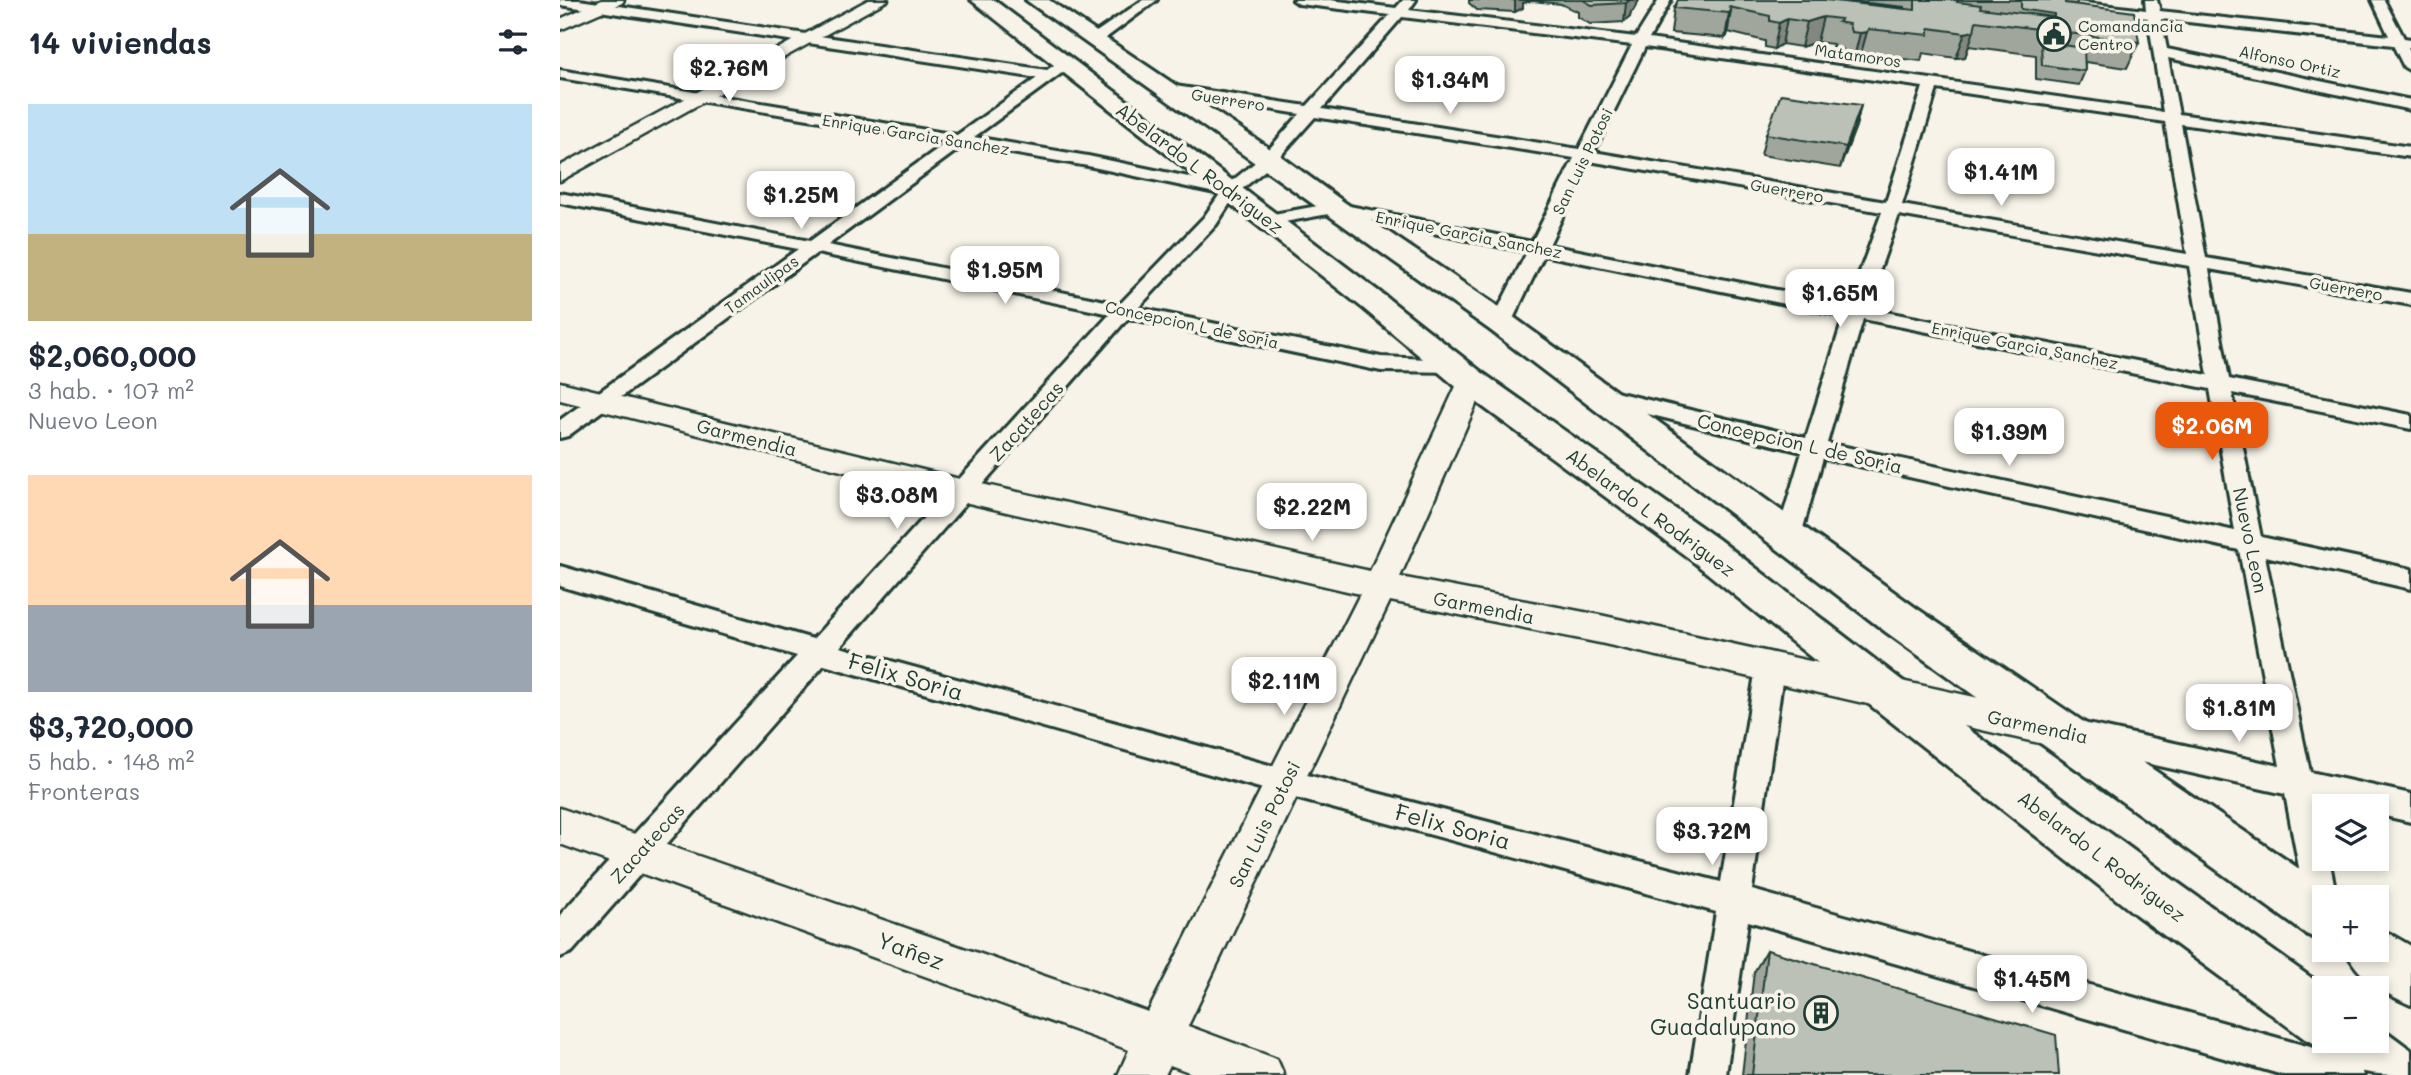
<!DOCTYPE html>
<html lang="es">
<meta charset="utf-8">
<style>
:root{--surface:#fff;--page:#f6f6f7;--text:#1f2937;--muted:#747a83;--accent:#ea580c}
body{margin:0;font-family:Mali,sans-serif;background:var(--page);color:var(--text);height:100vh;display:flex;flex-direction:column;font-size:26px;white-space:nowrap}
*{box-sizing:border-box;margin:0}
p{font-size:23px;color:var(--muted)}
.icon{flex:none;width:38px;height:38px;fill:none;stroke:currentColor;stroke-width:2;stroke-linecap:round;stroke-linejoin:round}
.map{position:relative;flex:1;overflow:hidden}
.sheet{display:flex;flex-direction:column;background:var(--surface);width:560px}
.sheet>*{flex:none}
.fabs{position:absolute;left:1752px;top:794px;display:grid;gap:14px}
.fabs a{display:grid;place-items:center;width:77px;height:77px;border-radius:0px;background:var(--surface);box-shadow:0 4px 10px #0003;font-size:35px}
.price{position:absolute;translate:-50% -60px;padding:0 16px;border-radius:14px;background:#fff;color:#222;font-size:23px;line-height:46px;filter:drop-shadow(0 2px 4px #0008)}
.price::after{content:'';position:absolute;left:50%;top:42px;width:21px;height:16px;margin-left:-10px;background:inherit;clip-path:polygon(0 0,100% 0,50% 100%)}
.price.active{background:var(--accent);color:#fff}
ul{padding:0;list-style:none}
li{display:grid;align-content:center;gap:14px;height:371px;padding:0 28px}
li span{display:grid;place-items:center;height:217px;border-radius:0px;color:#555}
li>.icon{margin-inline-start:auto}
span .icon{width:126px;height:126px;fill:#fffc;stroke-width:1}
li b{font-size:30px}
h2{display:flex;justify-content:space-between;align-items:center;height:84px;padding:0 28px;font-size:30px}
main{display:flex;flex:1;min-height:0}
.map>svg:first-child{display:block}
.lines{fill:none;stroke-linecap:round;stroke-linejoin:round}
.minor-casing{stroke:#1f3d34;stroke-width:6}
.tertiary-casing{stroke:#1f3d34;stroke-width:5}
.primary-casing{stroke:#1f3d34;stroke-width:6}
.minor{fill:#f7f3e8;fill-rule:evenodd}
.tertiary{fill:#f7f3e8;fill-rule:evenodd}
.primary{fill:#f7f3e8;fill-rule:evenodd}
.wall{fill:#a1a69d;stroke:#1f3d34;stroke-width:2}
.shaded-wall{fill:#83877f;stroke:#1f3d34;stroke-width:2}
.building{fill:#bbc1b6;stroke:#1f3d34;stroke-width:2}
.labels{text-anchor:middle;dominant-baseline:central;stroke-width:7;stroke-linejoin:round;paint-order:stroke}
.far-poi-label{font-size:16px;fill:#1f3d34;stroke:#f7f3e8;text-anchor:start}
.far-street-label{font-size:16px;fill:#1f3d34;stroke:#f7f3e8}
.street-label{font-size:19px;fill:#1f3d34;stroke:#f7f3e8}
.near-street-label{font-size:23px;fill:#1f3d34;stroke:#f7f3e8}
.near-poi-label{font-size:23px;fill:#1f3d34;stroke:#f7f3e8;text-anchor:end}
</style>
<main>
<section class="sheet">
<h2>14 viviendas<svg class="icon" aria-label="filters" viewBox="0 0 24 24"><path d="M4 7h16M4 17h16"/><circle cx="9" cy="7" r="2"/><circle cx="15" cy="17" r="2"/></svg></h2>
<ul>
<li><span style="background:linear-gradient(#bfe0f5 60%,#c2b280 0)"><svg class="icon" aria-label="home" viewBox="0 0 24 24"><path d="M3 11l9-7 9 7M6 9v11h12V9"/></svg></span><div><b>$2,060,000</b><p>3 hab. · 107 m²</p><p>Nuevo Leon</p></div></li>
<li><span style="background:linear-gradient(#ffd9b3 60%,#9aa5b1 0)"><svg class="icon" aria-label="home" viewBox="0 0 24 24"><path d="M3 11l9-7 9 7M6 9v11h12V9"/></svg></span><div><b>$3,720,000</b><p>5 hab. · 148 m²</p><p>Fronteras</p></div></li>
</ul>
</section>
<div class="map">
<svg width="1851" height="1075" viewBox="0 0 1851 1075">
<rect width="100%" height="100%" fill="#f7f3e8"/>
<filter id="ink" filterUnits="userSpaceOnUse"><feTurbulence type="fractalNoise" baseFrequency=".0143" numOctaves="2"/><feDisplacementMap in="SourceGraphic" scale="14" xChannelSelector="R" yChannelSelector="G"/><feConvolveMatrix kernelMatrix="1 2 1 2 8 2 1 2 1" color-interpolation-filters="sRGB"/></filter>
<g filter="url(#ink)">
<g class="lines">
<g class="minor-casing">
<path id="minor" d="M0 0H19L487 70 500 61H510V67L414 137 528 156 667 185 703 156 740 114 602 92 595 88 602 84 747 106 830 15 739 4 733 0H770L836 8 843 0H856L849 10 1076 37 1099 0H1111L1089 39 1603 112 1588 18 1464 4 1458 0H1499L1586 10 1585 0H1597L1600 11 1829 36 1812 0H1824L1844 38 1851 39V47H1848L1851 53V71L1844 67 1833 45 1601 19 1607 49 1851 100V110L1608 58 1619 114 1851 147V157L1621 124 1646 258 1851 293V305L1649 269 1669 379 1851 415V429L1672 393 1701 537 1851 569V589L1705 556 1750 772 1851 794V822L1816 814V807H1783L1756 801 1764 837V859H1769L1777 898H1764V931L1752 926 1748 915 1725 794 1523 749 1513 745 1509 736 1513 727 1523 723 1720 766 1679 550 1263 458 1241 535 1238 541 1229 544 1220 541 1217 535 1242 452 1031 400 1028 395 1031 390 1039 388 1246 438 1284 316 984 255 951 323 948 327H934L931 323 967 252 774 213 708 225 699 220 708 215 774 203 972 242 1014 158 755 117 715 162 676 194 656 225 578 308 821 357 894 360 901 362 904 367 901 372 821 371 568 318 280 647 724 769 1161 882 1196 668 1200 660 1210 657 1220 660 1224 668 1192 890 1786 1057 1799 1062 1804 1075H1723L1188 921 1166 1075H1130L1156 912 724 795 264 665 12 952 0 957V915L237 656 0 586V566L253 639 550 314 257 253 8 436 0 438V420L238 249 0 203V193L250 241 387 142 0 78V70L397 135 477 78 0 5ZM842 17 1072 45 1019 149 762 109ZM1085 47 1363 87 1326 202 1034 152ZM1377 89 1605 122 1627 254 1342 205ZM404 145 528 166 660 194 644 217 560 304 268 245ZM1029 161 1322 212 1288 304 989 245ZM1339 215 1629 266 1648 375 1306 308ZM1303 319 1650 389 1675 531 1267 443Z
M583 0H597L539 43H529V37Z"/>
</g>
<g class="tertiary-casing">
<path id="tertiary" d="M42 0H64L62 3 0 30V19Z
M308 0H328L0 181V166Z
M912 373 922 376 926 382 840 577 1040 615 1488 713 1501 718 1506 729 1501 740 1488 745 1040 643 830 601 628 1026 717 1059 724 1075H637L610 1065 605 1075H558L569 1050 0 844V808L588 1012 800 594 404 502 0 400V382L404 480 810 571 898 382 902 376Z"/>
</g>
<g class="primary-casing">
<path id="primary" d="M411 0H434L826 297 924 374 1158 539 1340 679 1611 878 1767 989H1764V1041H1816V1024L1851 1050V1075C1816 1075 1783 1075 1767 1046L1764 1048 1745 1039 1575 914 1310 705 1130 559 900 390 804 309Z
M466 0H489L718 154 784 202 952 316 1356 608 1782 898H1764V942L1746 934 1326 632 930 330Z
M1816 926 1851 946V1005C1824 993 1797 978 1786 950H1816Z"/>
</g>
<use href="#minor" class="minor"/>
<use href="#tertiary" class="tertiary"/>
<use href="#primary" class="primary"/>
</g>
<path class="wall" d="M909 0H1079L1073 11 1071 12 1070 17 1064 22 1030 24 1018 17V12L1001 4 972 1 963 3V8L955 12 917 10 909 3Z
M1297 0H1518L1516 4 1579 42 1567 68 1525 62V71L1519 85 1476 79V55L1409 46 1405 57 1396 58 1363 53 1361 61 1301 54 1300 57 1294 58 1285 57 1282 49 1272 47 1273 44 1257 42 1241 47 1222 44 1214 49 1205 47V41L1168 32 1167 36 1165 38 1111 33 1114 8 1296 2Z
M1301 105 1296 126 1280 168 1201 155 1206 134Z
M1207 950 1499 1075H1182L1194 972Z"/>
<path class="shaded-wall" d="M955 0H972V1L963 3V8L955 12Z
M1068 0H1079L1073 11 1071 12 1070 17 1064 22 1066 3Z
M1171 11 1167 36 1165 38 1169 13Z
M1263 17 1257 42 1241 47 1247 22Z
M1227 19 1222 44 1214 49 1219 23Z
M1414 31 1405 57 1396 58 1405 33Z
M1307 32 1300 57 1294 58 1300 33Z
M1301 105 1296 126 1280 168 1286 147Z"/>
<path class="building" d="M1023 0H1070L1066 3 1032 5Z
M1118 0H1266L1355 10V0H1398L1397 2 1421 5 1420 8 1494 17V14L1461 9V0H1505V3L1574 12 1579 42 1416 21 1414 31 1405 33 1369 28V35L1308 29 1307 32 1300 33 1291 32 1289 24 1278 22 1281 19 1263 17 1247 22 1227 19 1219 23 1210 21V16L1169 7 1171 11 1169 13 1114 8Z
M1266 0H1280L1344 7V9Z
M1481 42 1524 48 1525 71 1482 65Z
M1221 94 1301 105 1286 147 1206 134Z
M1207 950 1496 1035 1499 1075H1192Z"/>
</g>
<defs>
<g id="civic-ring" transform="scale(1.75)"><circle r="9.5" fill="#f7f3e8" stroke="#1f3d34" stroke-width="1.5"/><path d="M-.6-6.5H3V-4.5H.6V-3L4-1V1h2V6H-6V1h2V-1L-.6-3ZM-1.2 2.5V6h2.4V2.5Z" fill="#1f3d34"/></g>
<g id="building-ring" transform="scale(1.75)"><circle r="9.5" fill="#f7f3e8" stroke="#1f3d34" stroke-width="1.5"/><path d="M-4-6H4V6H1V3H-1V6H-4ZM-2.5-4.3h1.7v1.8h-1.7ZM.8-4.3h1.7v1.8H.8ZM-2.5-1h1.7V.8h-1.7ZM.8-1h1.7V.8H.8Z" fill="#1f3d34"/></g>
</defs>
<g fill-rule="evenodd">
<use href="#civic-ring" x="1494" y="34"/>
<use href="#building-ring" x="1261" y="1013"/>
</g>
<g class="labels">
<g class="far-poi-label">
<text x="1518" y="25">Comandancia<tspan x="1518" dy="18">Centro</tspan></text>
</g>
<g class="far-street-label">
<text transform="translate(1298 55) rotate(8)">Matamoros</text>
<text transform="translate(1730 61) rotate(12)">Alfonso Ortiz</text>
<text transform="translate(668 99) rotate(9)">Guerrero</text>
<text transform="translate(356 134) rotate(9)">Enrique Garcia Sanchez</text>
<text transform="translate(1022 161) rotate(-64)">San Luis Potosi</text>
<text transform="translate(1227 190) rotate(10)">Guerrero</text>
<text transform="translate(909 234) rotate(11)">Enrique Garcia Sanchez</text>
<text transform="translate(201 284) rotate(-36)">Tamaulipas</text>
<text transform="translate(1786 288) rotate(10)">Guerrero</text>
<text transform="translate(632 324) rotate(12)">Concepcion L de Soria</text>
<text transform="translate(1465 345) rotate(11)">Enrique Garcia Sanchez</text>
</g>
<g class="street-label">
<text transform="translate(640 168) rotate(37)">Abelardo L Rodriguez</text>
<text transform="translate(466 421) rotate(-48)">Zacatecas</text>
<text transform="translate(187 437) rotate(14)">Garmendia</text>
<text transform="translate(1240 443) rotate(13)">Concepcion L de Soria</text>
<text transform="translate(1091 512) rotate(36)">Abelardo L Rodriguez</text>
<text transform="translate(1691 540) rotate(78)">Nuevo Leon</text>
<text transform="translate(924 607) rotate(11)">Garmendia</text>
<text transform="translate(1478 726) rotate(12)">Garmendia</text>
<text transform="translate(704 824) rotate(-64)">San Luis Potosi</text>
<text transform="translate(87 843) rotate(-48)">Zacatecas</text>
<text transform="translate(1542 856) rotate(37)">Abelardo L Rodriguez</text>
</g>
<g class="near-street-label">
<text transform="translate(346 676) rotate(16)">Felix Soria</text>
<text transform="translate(893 826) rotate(15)">Felix Soria</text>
<text transform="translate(351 950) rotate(20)">Yañez</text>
</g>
<g class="near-poi-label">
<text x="1236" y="1000">Santuario<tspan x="1236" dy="26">Guadalupano</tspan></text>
</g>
</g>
</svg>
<div class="fabs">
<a><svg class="icon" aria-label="layers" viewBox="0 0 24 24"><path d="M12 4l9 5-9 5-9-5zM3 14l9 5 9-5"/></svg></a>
<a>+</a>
<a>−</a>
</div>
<b class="price" style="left:169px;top:104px">$2.76M</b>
<b class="price" style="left:890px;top:116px">$1.34M</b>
<b class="price" style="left:1441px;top:208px">$1.41M</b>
<b class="price" style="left:241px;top:231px">$1.25M</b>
<b class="price" style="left:445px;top:306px">$1.95M</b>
<b class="price" style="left:1280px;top:329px">$1.65M</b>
<b class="price active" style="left:1652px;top:462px">$2.06M</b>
<b class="price" style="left:1449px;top:468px">$1.39M</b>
<b class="price" style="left:337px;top:531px">$3.08M</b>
<b class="price" style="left:752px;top:543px">$2.22M</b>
<b class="price" style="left:724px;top:717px">$2.11M</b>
<b class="price" style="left:1679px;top:744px">$1.81M</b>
<b class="price" style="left:1152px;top:867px">$3.72M</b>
<b class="price" style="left:1472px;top:1015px">$1.45M</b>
</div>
</main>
